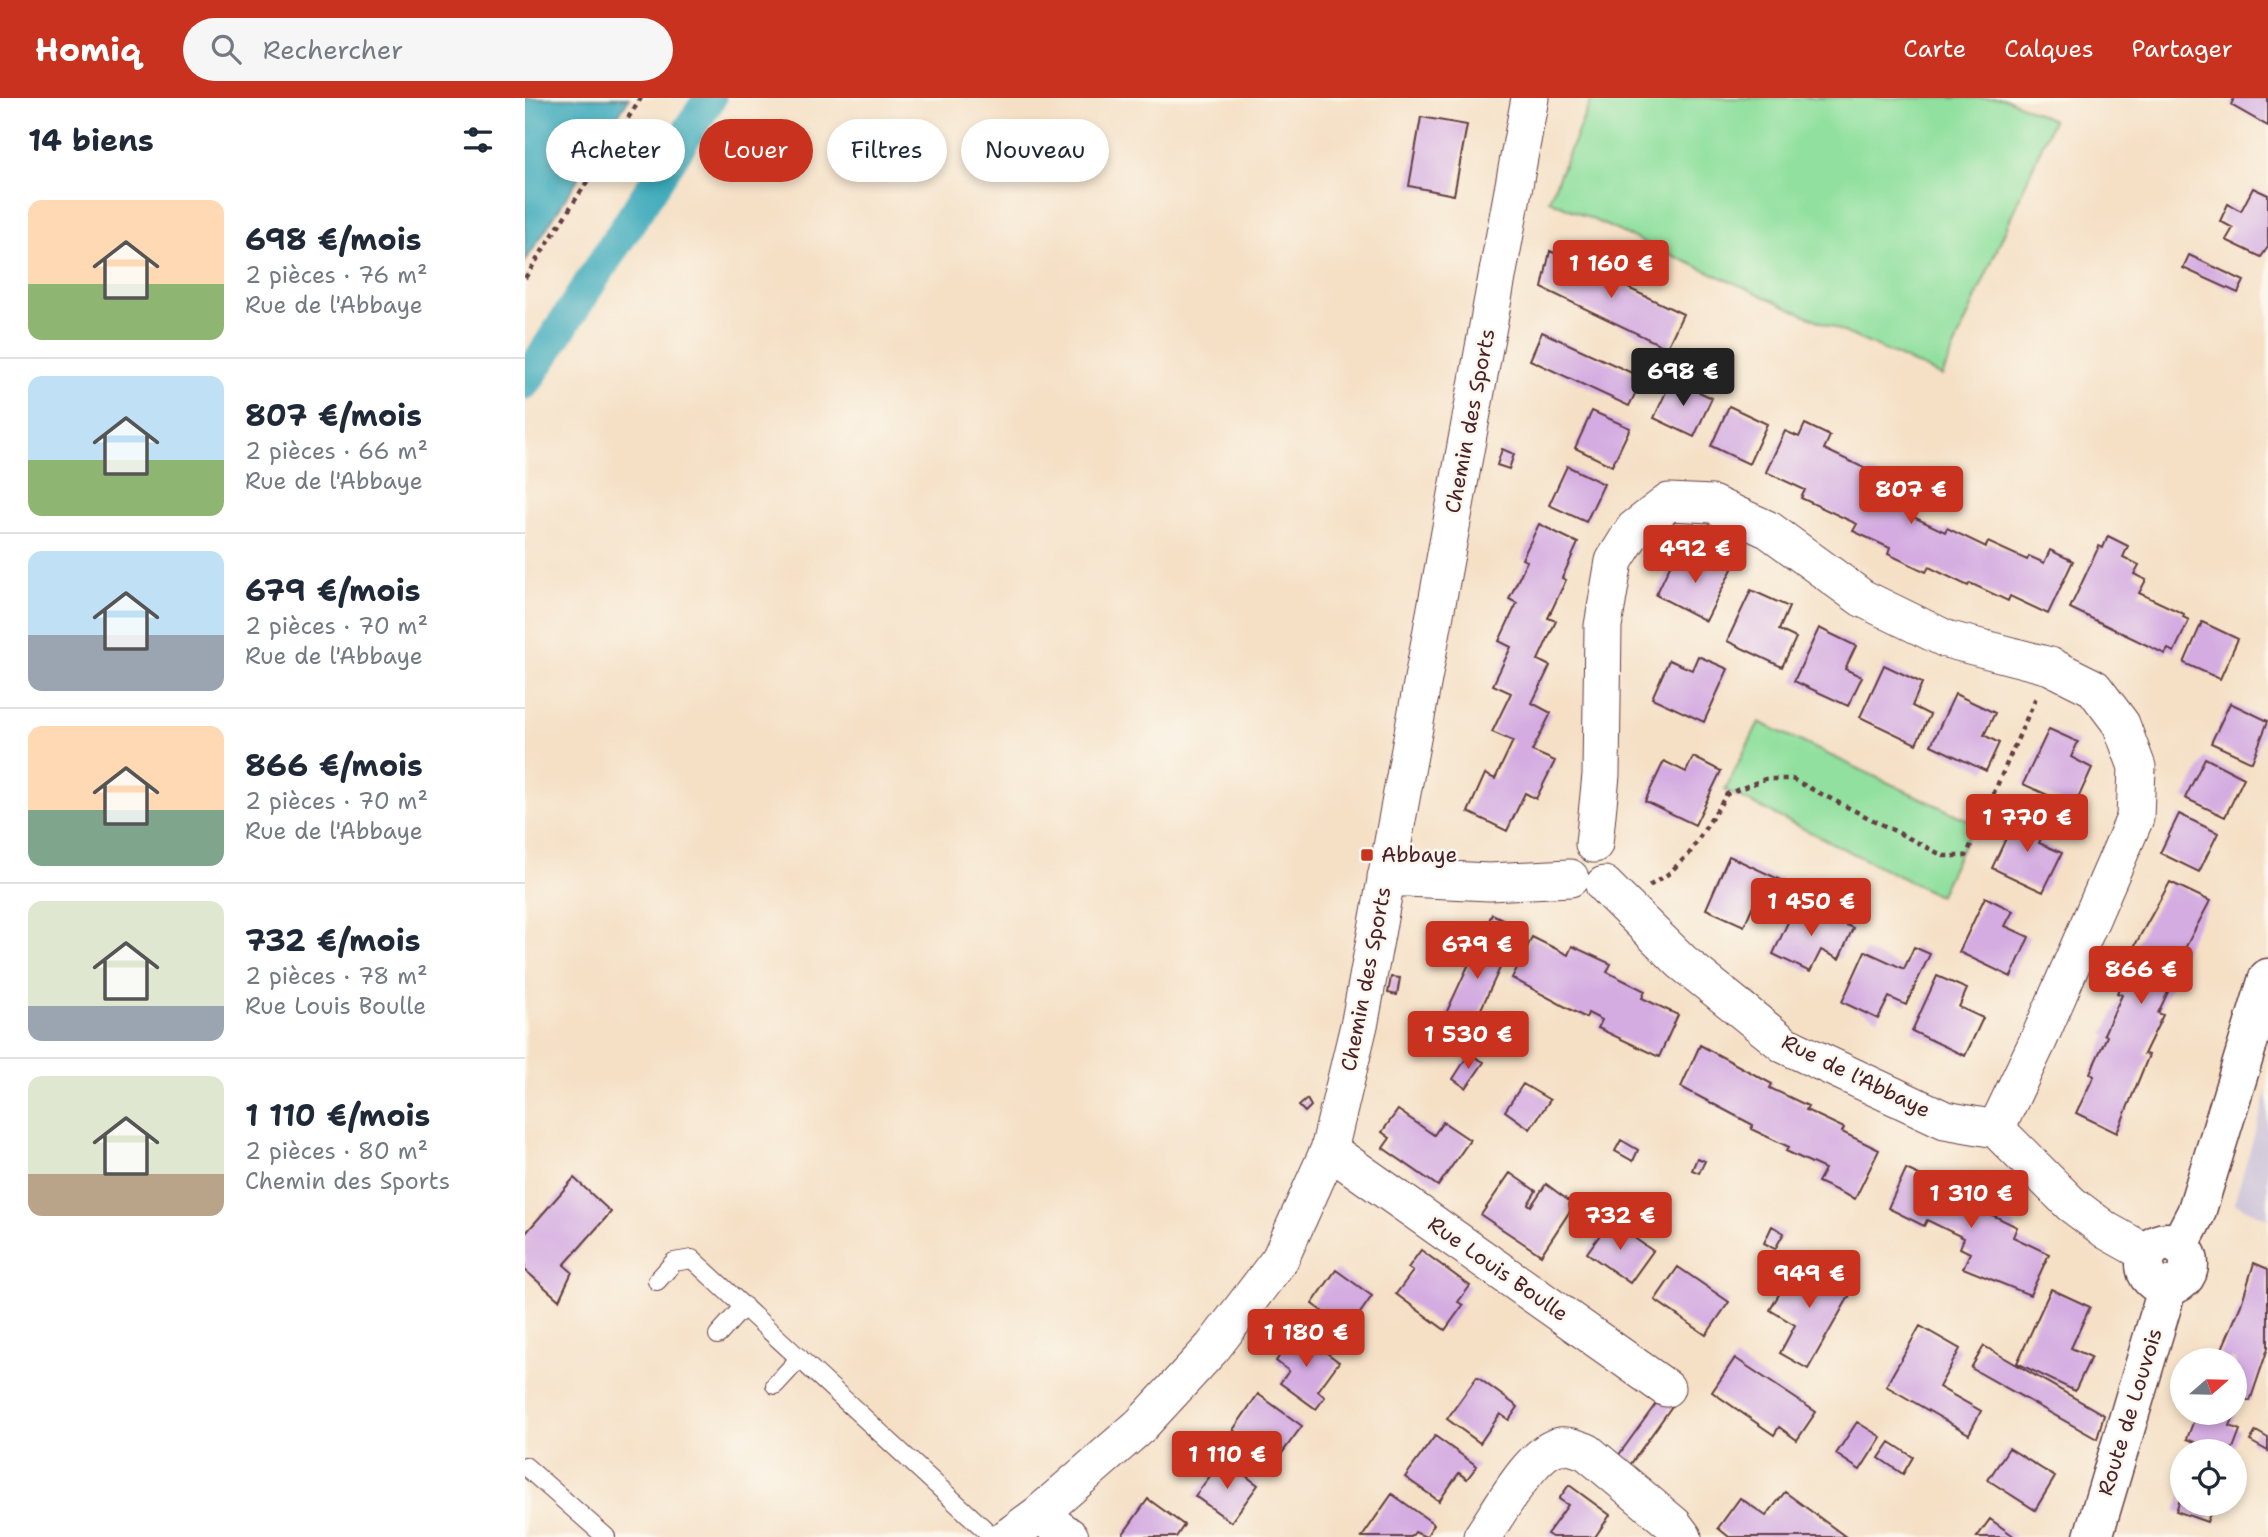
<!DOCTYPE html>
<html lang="fr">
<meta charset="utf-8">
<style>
:root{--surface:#fff;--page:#f6f6f7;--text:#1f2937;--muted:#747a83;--line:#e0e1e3;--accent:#c8321e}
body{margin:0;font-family:"Shantell Sans",sans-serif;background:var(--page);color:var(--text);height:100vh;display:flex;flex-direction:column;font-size:26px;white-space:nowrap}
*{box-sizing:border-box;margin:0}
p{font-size:23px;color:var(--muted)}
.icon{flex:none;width:38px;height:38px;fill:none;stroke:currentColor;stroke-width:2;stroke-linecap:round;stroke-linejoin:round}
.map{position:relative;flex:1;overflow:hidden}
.panel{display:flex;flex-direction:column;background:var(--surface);width:525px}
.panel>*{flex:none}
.hud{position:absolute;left:21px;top:21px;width:665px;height:63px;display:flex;gap:14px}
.needle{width:46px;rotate:70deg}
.controls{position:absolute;left:1645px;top:1250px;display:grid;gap:14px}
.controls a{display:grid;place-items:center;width:77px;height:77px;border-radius:50%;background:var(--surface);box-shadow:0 4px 10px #0003;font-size:35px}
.price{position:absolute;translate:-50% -60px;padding:0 16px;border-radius:7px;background:var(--accent);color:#fff;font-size:23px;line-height:46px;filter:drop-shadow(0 2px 4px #0008)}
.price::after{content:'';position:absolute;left:50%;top:42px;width:21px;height:16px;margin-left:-10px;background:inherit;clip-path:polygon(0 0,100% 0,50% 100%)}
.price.current{background:#222;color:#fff}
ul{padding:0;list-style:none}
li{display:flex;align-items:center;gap:21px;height:175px;padding:0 28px}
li+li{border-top:2px solid var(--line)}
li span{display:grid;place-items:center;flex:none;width:196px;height:140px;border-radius:14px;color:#555}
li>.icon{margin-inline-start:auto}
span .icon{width:84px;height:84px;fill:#fffc;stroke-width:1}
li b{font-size:30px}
h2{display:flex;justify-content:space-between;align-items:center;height:84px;padding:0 28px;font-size:30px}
.pill{padding:0 24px;border-radius:32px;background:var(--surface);box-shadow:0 4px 10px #0003;font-size:24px;line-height:63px}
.pill.current{background:var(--accent);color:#fff}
header{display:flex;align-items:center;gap:42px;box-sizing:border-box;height:98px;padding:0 35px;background:var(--accent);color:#fff}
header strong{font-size:33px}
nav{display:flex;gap:38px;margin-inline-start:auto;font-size:24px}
.search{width:490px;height:63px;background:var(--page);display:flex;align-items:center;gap:18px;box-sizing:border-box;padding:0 24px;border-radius:38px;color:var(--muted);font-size:26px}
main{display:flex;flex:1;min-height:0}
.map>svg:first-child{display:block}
.industrial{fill:#c9bfd7}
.green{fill:#91e09f;stroke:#6e8065;stroke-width:2}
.water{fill:#3caabb;stroke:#436473;stroke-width:2}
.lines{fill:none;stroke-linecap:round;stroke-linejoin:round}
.canal{stroke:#3caabb;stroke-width:33}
.building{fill:#d4ace1}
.service-casing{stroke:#643c42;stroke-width:20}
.minor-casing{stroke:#643c42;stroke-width:39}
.tertiary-casing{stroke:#643c42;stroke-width:41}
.path{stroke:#643c42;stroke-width:4.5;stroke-dasharray:5 5;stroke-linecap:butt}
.service{stroke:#fff;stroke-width:18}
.minor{stroke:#fff;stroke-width:37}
.tertiary{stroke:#fff;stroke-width:38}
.poi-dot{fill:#c8321e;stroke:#fbf7ec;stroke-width:2.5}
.labels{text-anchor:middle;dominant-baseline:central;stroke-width:5;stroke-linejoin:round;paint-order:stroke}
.street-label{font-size:21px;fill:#4a1f2b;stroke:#fbf7ec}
.poi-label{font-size:21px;fill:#4a1f2b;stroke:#fbf7ec;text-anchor:start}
</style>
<header>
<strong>Homiq</strong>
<div class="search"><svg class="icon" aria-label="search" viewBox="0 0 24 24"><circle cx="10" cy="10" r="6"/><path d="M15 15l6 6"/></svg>Rechercher</div>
<nav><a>Carte</a><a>Calques</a><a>Partager</a></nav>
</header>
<main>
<section class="panel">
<h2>14 biens<svg class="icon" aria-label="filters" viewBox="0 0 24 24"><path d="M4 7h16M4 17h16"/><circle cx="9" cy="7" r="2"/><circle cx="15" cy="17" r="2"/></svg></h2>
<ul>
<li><span style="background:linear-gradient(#ffd9b3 60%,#8fb573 0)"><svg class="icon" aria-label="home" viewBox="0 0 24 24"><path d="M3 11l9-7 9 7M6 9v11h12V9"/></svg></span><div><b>698 €/mois</b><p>2 pièces · 76 m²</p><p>Rue de l'Abbaye</p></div></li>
<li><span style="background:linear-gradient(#bfe0f5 60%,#8fb573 0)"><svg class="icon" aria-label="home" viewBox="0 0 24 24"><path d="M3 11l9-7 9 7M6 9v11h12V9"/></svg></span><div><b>807 €/mois</b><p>2 pièces · 66 m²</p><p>Rue de l'Abbaye</p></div></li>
<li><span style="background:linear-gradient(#bfe0f5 60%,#9aa5b1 0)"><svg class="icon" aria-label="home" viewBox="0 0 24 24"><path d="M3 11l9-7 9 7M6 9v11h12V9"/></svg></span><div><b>679 €/mois</b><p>2 pièces · 70 m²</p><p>Rue de l'Abbaye</p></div></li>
<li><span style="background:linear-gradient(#ffd9b3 60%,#7fa58c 0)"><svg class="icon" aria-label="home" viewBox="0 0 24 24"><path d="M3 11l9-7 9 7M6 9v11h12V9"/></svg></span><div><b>866 €/mois</b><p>2 pièces · 70 m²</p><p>Rue de l'Abbaye</p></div></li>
<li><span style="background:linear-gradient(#dfe7d0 75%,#9aa5b1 0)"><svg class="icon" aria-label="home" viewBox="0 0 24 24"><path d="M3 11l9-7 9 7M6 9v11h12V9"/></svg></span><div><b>732 €/mois</b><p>2 pièces · 78 m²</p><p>Rue Louis Boulle</p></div></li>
<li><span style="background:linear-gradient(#dfe7d0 70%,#b9a48a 0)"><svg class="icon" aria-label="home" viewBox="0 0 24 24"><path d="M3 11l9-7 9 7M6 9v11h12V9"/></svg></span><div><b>1 110 €/mois</b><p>2 pièces · 80 m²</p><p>Chemin des Sports</p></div></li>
</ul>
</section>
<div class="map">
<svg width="1743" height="1439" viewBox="0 0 1743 1439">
<rect width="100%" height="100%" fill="#fbf7ec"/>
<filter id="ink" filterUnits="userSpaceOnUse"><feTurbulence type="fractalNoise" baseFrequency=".0143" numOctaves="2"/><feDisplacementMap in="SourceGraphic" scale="14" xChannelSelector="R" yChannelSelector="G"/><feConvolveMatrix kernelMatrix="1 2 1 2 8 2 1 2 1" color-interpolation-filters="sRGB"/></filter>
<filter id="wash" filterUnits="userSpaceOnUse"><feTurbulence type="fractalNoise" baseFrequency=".00686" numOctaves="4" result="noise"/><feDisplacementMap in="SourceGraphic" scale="28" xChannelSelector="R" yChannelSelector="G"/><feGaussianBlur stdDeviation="1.57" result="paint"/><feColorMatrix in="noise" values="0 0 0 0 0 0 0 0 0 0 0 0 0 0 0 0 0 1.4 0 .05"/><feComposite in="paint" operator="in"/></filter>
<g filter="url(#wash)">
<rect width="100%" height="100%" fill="#f5e0c6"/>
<path class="industrial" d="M1743 992V1121L1709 1105Z"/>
<path class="green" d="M1067 0H1480L1528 22 1417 278 1024 102Z
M1234 624 1449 725 1414 798 1200 692Z"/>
<path class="water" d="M0 0H104L0 164Z"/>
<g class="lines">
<path class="canal" d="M0 285 185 0"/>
</g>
<g id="blocks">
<path class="building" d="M1709 0H1743V28L1706 7Z
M896 19 942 27 929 97 884 88Z
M1728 90 1743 97V149L1736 159 1701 142 1708 130 1695 123 1703 106 1716 113Z
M1025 153 1158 216 1142 250 1017 190Z
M1664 157 1719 183 1713 195 1658 170Z
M1017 234 1118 280 1104 308 1005 262Z
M1147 281 1187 300 1169 339 1129 320Z
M1204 308 1242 326 1224 366 1186 348Z
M1067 313 1105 330 1087 368 1050 350Z
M1280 326 1305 338 1299 351 1354 377 1348 392 1385 409 1382 416 1420 434 1422 430 1461 449 1463 444 1502 462 1504 458 1519 465 1525 452 1548 463 1523 516 1485 498 1483 503 1445 485 1443 488 1404 469 1401 474 1363 456 1365 450 1328 433 1332 426 1276 400 1280 392 1241 374 1260 333 1274 339Z
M977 351 989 356 984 371 972 367Z
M1042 368 1079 386 1061 424 1024 407Z
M1014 426 1053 445 1037 480 1041 482 1023 520 1031 523 1013 562 1025 568 1007 605 1026 615 1007 653 1030 663 1011 701 1000 695 982 733 943 714 960 676 970 681 988 643 967 634 986 595 968 587 986 549 974 543 992 505 984 501 1002 463 997 461Z
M1583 438 1603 448 1598 459 1614 467 1609 476 1621 482 1614 495 1659 516 1658 519 1664 522 1649 554 1643 551 1640 556 1545 510 1574 448 1578 450Z
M1178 454 1208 469 1181 523 1131 497 1149 459 1171 470Z
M1226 492 1264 509 1254 532 1271 540 1257 569 1202 543Z
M1677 524 1713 541 1695 581 1659 565Z
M1294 530 1331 548 1320 571 1337 579 1323 608 1269 583Z
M1173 558 1203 571 1179 624 1127 600 1144 562 1167 572Z
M1359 567 1397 585 1387 608 1405 617 1391 646 1335 619Z
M1430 596 1470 615 1459 637 1474 645 1461 673 1406 647Z
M1705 605 1743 623 1727 664 1686 645Z
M1524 631 1553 644 1546 659 1567 670 1549 709 1498 686Z
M1168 659 1196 673 1170 727 1120 703 1139 663 1161 674Z
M1680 660 1719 680 1700 719 1660 700Z
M1493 715 1521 728 1514 745 1537 755 1518 794 1467 770Z
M1654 716 1693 735 1674 774 1635 755Z
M1204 758 1260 784 1246 812 1229 805 1219 828 1181 811Z
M1645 784 1685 803 1647 875 1651 877 1633 915 1638 917 1619 956 1624 957 1592 1035 1551 1015 1569 978 1565 975 1582 938 1579 936 1597 897 1592 895 1610 858 1605 856Z
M1460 799 1488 813 1480 828 1504 839 1486 879 1434 854Z
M1272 805 1328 830 1314 861 1296 852 1285 874 1248 856Z
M967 816 994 829 937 952 911 937Z
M1007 839 1043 857 1047 848 1086 866 1082 874 1120 893 1117 900 1153 917 1134 959 1073 930 1077 922 1063 915 1061 920 987 880Z
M1389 849 1405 856 1381 907 1364 899 1353 921 1317 904 1340 853 1379 871Z
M1412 878 1442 891 1434 909 1458 920 1440 958 1387 933Z
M866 879 875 880 872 897 863 895Z
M1175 947 1247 986 1245 990 1283 1008 1281 1012 1319 1030 1317 1034 1354 1052 1330 1101 1293 1084 1300 1071 1261 1053 1264 1049 1226 1031 1228 1027 1156 989Z
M944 956 959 964 941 990 928 981Z
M998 986 1025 1002 1005 1031 980 1013Z
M782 1001 786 1008 780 1014 774 1008Z
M873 1012 909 1037 918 1024 945 1042 913 1088 858 1050 865 1040 857 1034Z
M1096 1042 1113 1052 1108 1063 1090 1053Z
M1172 1060 1180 1063 1174 1075 1167 1072Z
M1381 1071 1418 1088 1421 1082 1458 1099 1453 1110 1492 1129 1488 1139 1524 1156 1505 1197 1438 1170 1445 1155 1435 1150 1439 1140 1402 1122 1399 1128 1363 1110Z
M985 1075 1011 1093 1003 1106 1006 1108 1021 1086 1044 1103 1045 1113 1016 1157 956 1117Z
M49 1080 86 1114 39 1167 47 1174 34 1202 0 1172V1136Z
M1085 1123 1128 1153 1105 1185 1062 1155Z
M1247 1128 1259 1135 1250 1151 1239 1145Z
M896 1152 945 1188 933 1204 938 1207 920 1232 871 1196 888 1173 883 1170Z
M1275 1160 1328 1191 1283 1271 1255 1255 1270 1227 1245 1212Z
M1729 1165 1743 1171V1250L1725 1303 1716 1300 1705 1328 1715 1332 1707 1353H1692L1662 1341 1672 1314H1710V1262H1692L1716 1207Z
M1153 1169 1204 1204 1181 1237 1130 1202Z
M811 1172 847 1198 823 1232 787 1206Z
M1526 1191 1565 1209 1546 1250 1566 1259 1550 1293 1492 1265Z
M1395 1228 1435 1251 1414 1289 1456 1313 1444 1336 1361 1288Z
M772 1233 814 1264 793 1293 800 1299 791 1311 755 1285 764 1273 751 1263Z
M1459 1248 1579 1317 1572 1341 1446 1270Z
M1210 1260 1291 1314 1272 1342 1254 1329 1249 1337 1187 1294Z
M952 1279 993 1309 984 1322 975 1316 955 1345 922 1321Z
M733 1296 777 1328 751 1363 708 1332Z
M1135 1300 1147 1308 1105 1367 1093 1358Z
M1332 1324 1356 1339 1335 1372 1311 1356Z
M1731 1333 1743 1340V1353L1725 1343Z
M910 1338 952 1368 942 1381 934 1375 914 1403 880 1379Z
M1365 1344 1388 1359 1378 1376 1354 1360Z
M1484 1350 1530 1379 1510 1412 1463 1382Z
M698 1361 733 1387 706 1424 670 1398Z
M1044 1387 1085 1417 1070 1439H1027L1022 1436 1043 1407 1034 1401Z
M1260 1394 1321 1439H1204L1193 1430 1215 1400 1241 1418Z
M867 1396 909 1426 901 1439 890 1434 886 1439H837Z
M1657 1396V1405H1689L1682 1424 1651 1413Z
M623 1401 659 1427 651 1439H602L598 1436Z
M1465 1421 1490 1439H1452Z"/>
</g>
</g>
<g filter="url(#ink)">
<use href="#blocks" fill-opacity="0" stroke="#643c42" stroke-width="2"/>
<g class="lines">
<g class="service-casing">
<path id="service" d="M132 1183 149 1164 167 1161 468 1439
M193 1237 219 1208
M250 1287 275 1260
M0 1368 81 1439"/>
</g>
<g class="minor-casing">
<path id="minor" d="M1069 746 1076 677 1078 528 1089 463 1109 431 1144 404 1187 406 1244 432 1337 500 1421 541 1525 568 1569 590 1596 626 1612 669 1610 720 1514 941 1471 1031 1420 1022 1260 947 1157 864 1079 787
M861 779 964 784 1045 780
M1471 1031 1546 1106 1582 1133 1623 1156
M804 1052 1141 1290
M514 1416 545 1439
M483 1439 514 1416 616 1327 688 1249 755 1161 804 1052 835 923 1005 0
M957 1439C973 1416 1007 1352 1035 1348 1045 1347 1053 1351 1062 1354L1149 1427 1158 1439"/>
</g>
<g class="tertiary-casing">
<path id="tertiary" d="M1620 1166a22 22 0 1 1 44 0a22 22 0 1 1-44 0Z
M1654 1148 1671 1115 1743 880
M1568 1439 1643 1188"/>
</g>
<path class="path" d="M0 180 116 0
M1124 788 1143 776 1164 756 1202 696 1240 681H1267L1419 758H1441L1512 597"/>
<use href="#service" class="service"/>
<use href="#minor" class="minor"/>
<use href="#tertiary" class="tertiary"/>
</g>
</g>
<rect class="poi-dot" x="835" y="750" width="14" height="14" rx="3.5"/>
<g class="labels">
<g class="street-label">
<text transform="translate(945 323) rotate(-79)">Chemin des Sports</text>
<text transform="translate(841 881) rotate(-79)">Chemin des Sports</text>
<text transform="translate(1331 978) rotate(26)">Rue de l'Abbaye</text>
<text transform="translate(973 1171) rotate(35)">Rue Louis Boulle</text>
<text transform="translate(1605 1314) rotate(-73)">Route de Louvois</text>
</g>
<g class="poi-label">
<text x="856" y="757">Abbaye</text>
</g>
</g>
</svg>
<div class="controls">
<a><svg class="needle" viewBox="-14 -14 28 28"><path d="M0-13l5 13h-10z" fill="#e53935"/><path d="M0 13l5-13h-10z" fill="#747a83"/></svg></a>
<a><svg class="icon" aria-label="locate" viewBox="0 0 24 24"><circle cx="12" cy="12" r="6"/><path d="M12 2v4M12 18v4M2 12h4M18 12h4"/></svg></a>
</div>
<b class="price" style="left:1086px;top:202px">1 160 €</b>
<b class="price current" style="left:1158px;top:310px">698 €</b>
<b class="price" style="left:1386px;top:428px">807 €</b>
<b class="price" style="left:1170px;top:487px">492 €</b>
<b class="price" style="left:1502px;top:756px">1 770 €</b>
<b class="price" style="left:1286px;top:840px">1 450 €</b>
<b class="price" style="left:952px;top:883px">679 €</b>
<b class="price" style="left:1616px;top:908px">866 €</b>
<b class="price" style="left:943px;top:973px">1 530 €</b>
<b class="price" style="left:1446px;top:1132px">1 310 €</b>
<b class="price" style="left:1095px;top:1154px">732 €</b>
<b class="price" style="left:1284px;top:1212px">949 €</b>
<b class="price" style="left:781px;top:1271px">1 180 €</b>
<b class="price" style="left:702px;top:1393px">1 110 €</b>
<div class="hud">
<a class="pill">Acheter</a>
<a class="pill current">Louer</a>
<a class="pill">Filtres</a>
<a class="pill">Nouveau</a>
</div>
</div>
</main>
